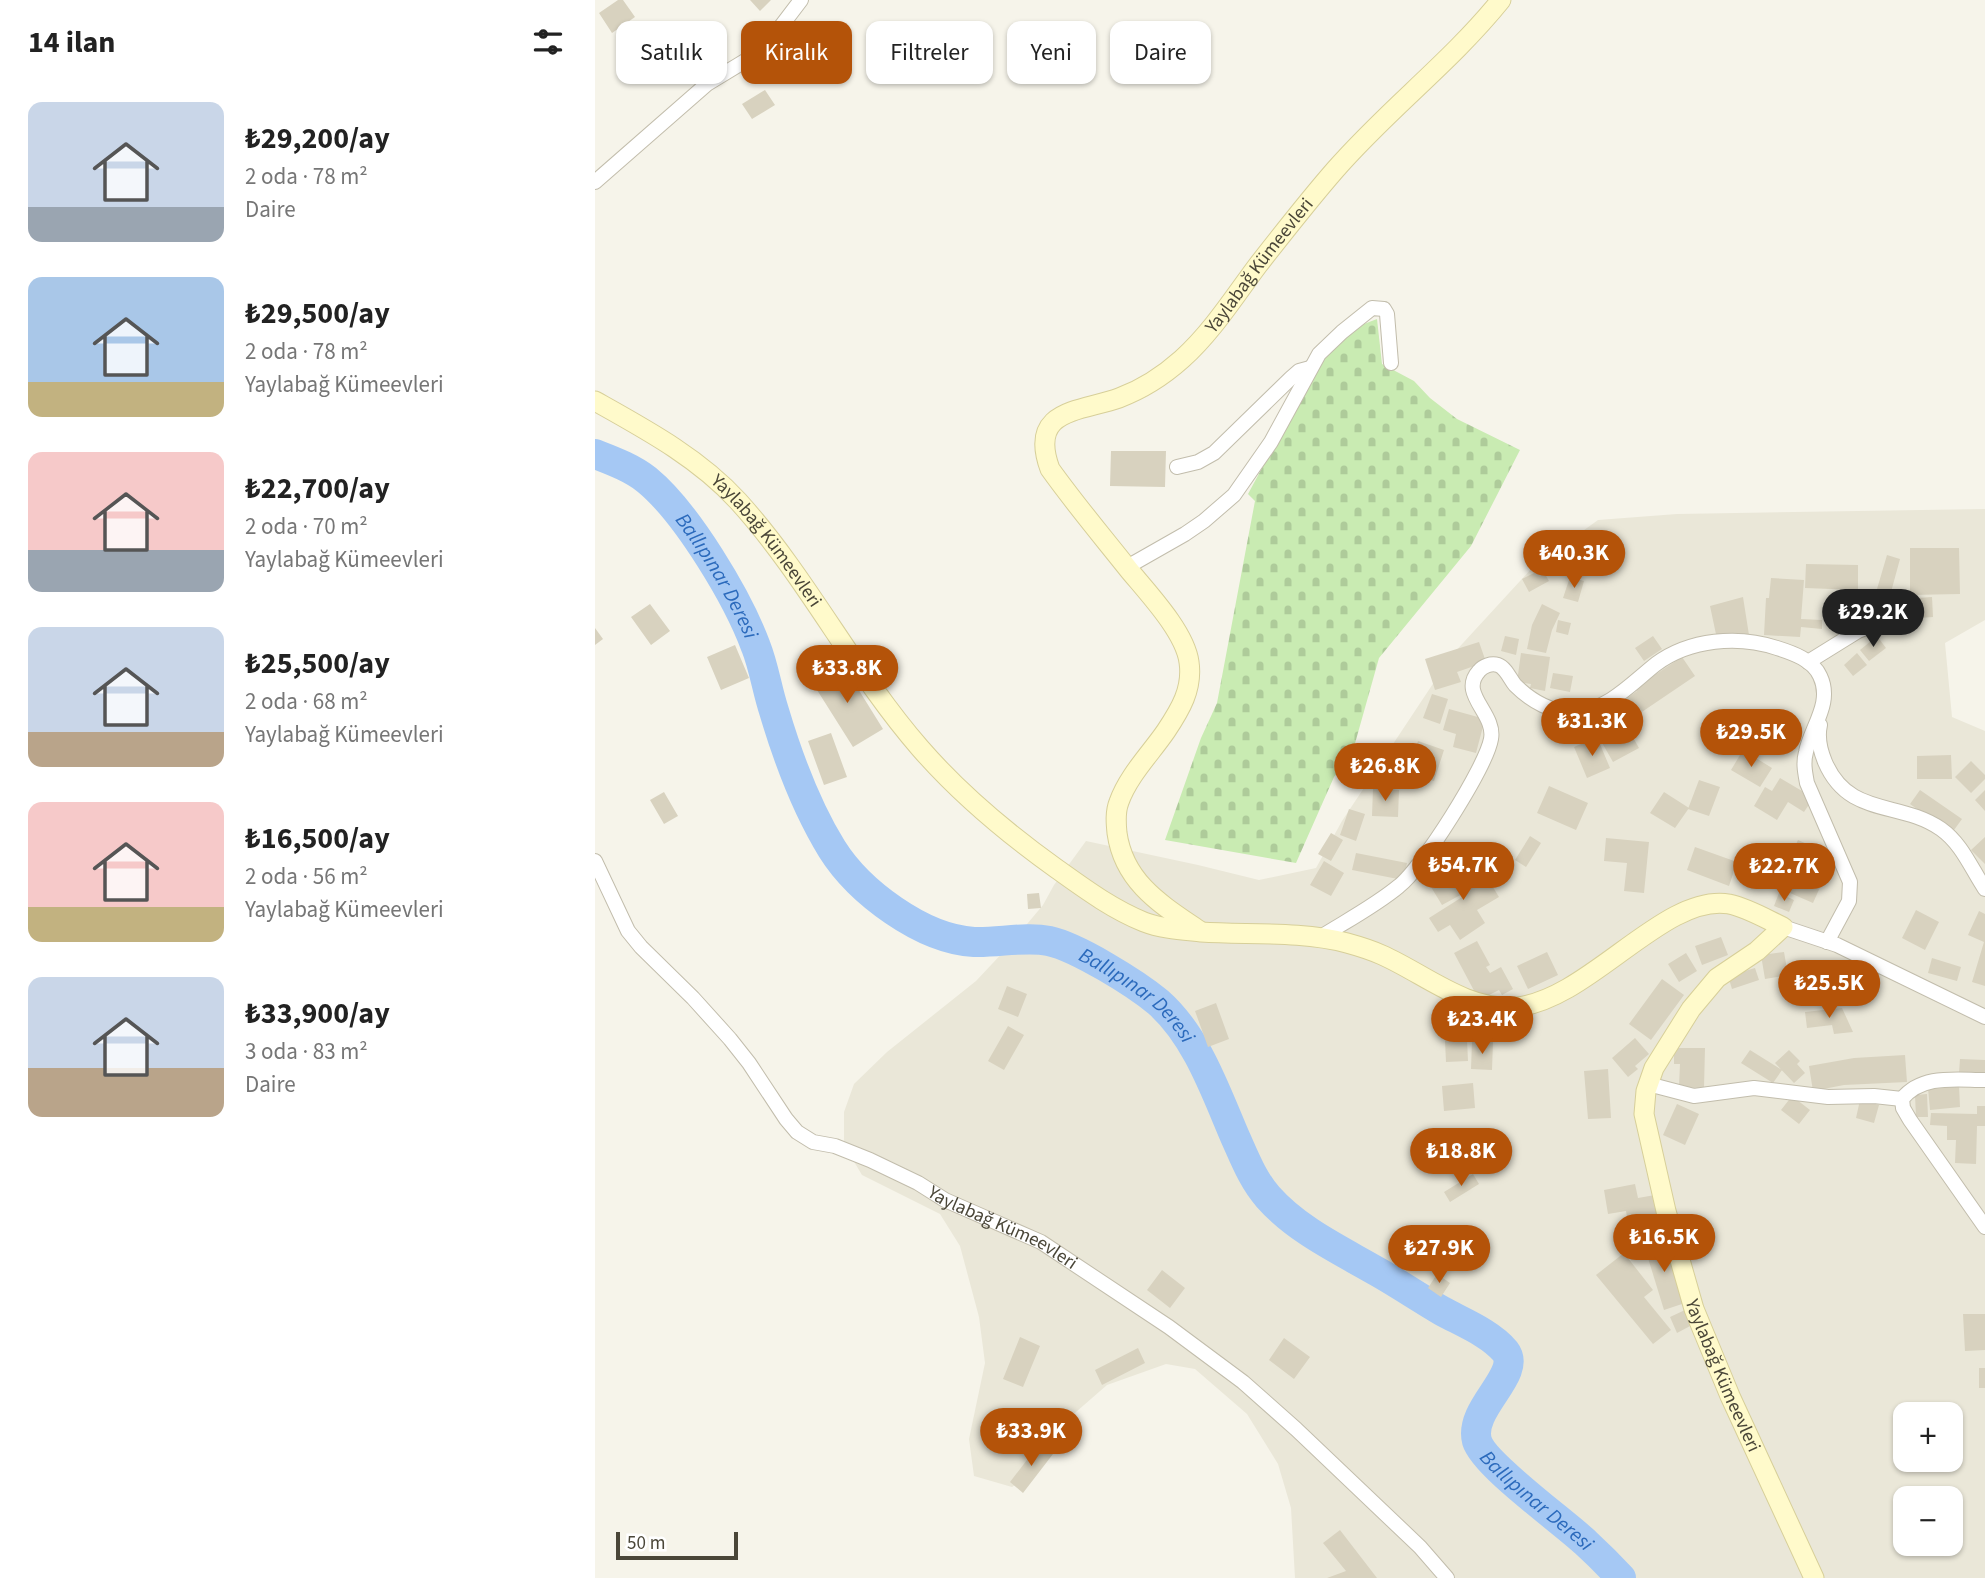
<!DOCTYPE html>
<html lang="tr">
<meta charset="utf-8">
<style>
:root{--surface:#fff;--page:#f6f6f6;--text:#222;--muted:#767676;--accent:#b45309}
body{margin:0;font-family:"Source Sans 3",sans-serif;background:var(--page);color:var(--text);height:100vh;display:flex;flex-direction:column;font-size:26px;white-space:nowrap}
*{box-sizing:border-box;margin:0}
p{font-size:23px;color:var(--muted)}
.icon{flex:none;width:38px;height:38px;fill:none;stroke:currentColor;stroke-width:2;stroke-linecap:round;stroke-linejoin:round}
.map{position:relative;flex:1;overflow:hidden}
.panel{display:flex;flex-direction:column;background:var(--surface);width:595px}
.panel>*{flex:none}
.guide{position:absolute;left:21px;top:21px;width:665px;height:63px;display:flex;gap:14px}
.buttons{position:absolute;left:1298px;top:1402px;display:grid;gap:14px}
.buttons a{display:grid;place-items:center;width:70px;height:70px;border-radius:14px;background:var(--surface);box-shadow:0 2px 5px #0004;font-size:35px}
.scale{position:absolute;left:21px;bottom:18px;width:122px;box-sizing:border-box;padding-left:7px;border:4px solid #4a4638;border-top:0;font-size:19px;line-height:24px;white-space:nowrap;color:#4a4638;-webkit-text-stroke:5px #fff;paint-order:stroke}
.price{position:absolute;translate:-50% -60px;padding:0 16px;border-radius:24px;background:var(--accent);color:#fff;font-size:23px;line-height:46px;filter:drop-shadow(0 2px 4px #0008)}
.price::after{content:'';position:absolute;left:50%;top:42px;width:21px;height:16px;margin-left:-10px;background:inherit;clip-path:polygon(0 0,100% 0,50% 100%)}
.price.active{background:#222;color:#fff}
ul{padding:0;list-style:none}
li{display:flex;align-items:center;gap:21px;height:175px;padding:0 28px}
li span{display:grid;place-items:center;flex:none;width:196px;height:140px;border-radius:14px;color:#555}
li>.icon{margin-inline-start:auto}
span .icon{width:84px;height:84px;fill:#fffc;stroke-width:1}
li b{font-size:30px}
h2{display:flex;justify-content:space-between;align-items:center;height:84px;padding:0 28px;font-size:30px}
.chip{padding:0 24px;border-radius:14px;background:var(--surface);box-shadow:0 2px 5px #0004;font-size:24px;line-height:63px}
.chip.active{background:var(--accent);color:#fff}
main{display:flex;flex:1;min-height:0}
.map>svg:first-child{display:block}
.residential{fill:#eae7d8;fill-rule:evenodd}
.cemetery{fill:url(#cemetery-stones)}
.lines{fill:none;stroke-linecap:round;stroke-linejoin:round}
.river{stroke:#a5c8f4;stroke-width:30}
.building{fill:#d8d2bf}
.street-casing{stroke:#c2bdac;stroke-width:16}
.secondary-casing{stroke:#d7cf99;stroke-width:21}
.street{stroke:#fff;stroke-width:14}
.secondary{stroke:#fffacb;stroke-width:19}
.labels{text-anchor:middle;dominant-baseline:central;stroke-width:5;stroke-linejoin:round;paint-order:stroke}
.street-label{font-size:19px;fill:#4a4638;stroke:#fff}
.water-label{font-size:21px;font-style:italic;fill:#2b6abc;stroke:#fff}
</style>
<main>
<section class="panel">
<h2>14 ilan<svg class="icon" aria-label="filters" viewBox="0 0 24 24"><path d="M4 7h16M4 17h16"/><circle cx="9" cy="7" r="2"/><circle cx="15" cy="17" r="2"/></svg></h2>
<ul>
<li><span style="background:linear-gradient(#c9d6e8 75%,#9aa5b1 0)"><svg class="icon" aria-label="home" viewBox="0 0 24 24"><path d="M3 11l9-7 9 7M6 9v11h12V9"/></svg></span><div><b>₺29,200/ay</b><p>2 oda · 78 m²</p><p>Daire</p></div></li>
<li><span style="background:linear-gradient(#a9c7e8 75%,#c2b280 0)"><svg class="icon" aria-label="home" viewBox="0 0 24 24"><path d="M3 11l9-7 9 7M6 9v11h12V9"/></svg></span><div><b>₺29,500/ay</b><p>2 oda · 78 m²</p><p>Yaylabağ Kümeevleri</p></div></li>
<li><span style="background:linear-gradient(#f6c9c9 70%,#9aa5b1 0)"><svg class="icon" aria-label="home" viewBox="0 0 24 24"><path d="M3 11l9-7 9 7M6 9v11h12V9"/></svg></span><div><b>₺22,700/ay</b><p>2 oda · 70 m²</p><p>Yaylabağ Kümeevleri</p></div></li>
<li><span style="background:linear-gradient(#c9d6e8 75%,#b9a48a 0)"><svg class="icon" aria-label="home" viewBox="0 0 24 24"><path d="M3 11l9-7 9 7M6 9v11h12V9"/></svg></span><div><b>₺25,500/ay</b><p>2 oda · 68 m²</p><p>Yaylabağ Kümeevleri</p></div></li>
<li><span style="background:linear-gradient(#f6c9c9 75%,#c2b280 0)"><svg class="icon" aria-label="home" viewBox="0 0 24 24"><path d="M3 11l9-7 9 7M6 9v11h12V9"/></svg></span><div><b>₺16,500/ay</b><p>2 oda · 56 m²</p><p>Yaylabağ Kümeevleri</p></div></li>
<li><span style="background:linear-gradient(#c9d6e8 65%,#b9a48a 0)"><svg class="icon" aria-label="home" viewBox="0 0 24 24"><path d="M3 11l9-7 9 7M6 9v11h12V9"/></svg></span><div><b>₺33,900/ay</b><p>3 oda · 83 m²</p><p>Daire</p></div></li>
</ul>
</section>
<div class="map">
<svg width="1390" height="1578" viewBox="0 0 1390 1578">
<defs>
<pattern id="cemetery-stones" width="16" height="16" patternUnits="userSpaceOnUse" patternTransform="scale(1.75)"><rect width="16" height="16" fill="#c9ebb2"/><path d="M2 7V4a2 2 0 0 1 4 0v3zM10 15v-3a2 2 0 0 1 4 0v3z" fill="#aecb9a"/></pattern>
</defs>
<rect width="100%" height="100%" fill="#f6f4ea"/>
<path class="residential" d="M1390 509V620L1350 643 1357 717 1390 731V1578H700L696 1508 683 1464 652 1414 600 1369 571 1364 512 1385 466 1425 445 1469 417 1487 379 1476 374 1439 390 1363 384 1317 365 1246 345 1214 267 1175 249 1145V1112L259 1084 292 1052 381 981 412 948 448 905 459 885 491 841 603 865 664 880 721 868 747 821 857 655 938 567 1003 520 1082 514ZM1311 1414H1356V1460H1311ZM1311 1498H1356V1544H1311Z"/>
<path class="cemetery" d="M782 319 787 364 819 381 835 398 862 419 925 450 876 546 784 658 757 754 739 777 701 863 570 840 606 738 622 703 660 501 653 494 727 357 749 336 769 324Z"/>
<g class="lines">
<path class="river" id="s1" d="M0 454C18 461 37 468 52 480 92 513 143 598 161 647 169 667 172 690 179 711 193 758 211 807 237 849 264 892 327 939 379 942 403 943 431 936 454 941 482 947 540 983 563 1002 602 1036 621 1093 641 1139 650 1159 658 1180 673 1197 702 1230 745 1250 783 1272 804 1284 825 1298 847 1311 867 1322 895 1333 910 1351 928 1374 873 1408 882 1441 889 1465 969 1522 991 1543 1003 1554 1015 1566 1026 1578"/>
</g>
<path class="building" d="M23 0H28L40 17 17 33 4 13Z
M155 0H176L165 11Z
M170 90 180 105 157 119 147 104Z
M516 451H571L570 487 515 486Z
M1315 548H1364L1365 594 1315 595Z
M1292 555 1305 559 1296 592 1282 589Z
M1211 564 1263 565V590L1210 588Z
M947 569 954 581 934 592 927 579Z
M975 577 989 581 983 602 968 598Z
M1176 578 1209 580 1206 619 1227 620V629L1206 627 1205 637 1169 635 1171 598H1174Z
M1148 597 1154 635 1122 639 1115 606Z
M1337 597 1338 617 1281 621 1279 601Z
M55 604 75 631 56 645 36 617Z
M947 604 965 613 957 630 951 653 932 649 937 625Z
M963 620 976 623 973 635 961 632Z
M0 628 8 639 0 645Z
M910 636 924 639 921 655 906 651Z
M1058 636 1067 649 1049 661 1040 648Z
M1282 636 1291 648 1274 661 1265 650Z
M884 642 891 662 862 672 866 682 840 690 830 659Z
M140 645 154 678 126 690 112 657Z
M926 653 955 657 950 691 935 688 936 684 922 682Z
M1262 653 1272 665 1258 676 1249 665Z
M1087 657 1100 676 1032 722 1021 706 1042 691 1040 688Z
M247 663 288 729 258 747 217 682Z
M958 673 978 676 975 692 955 688Z
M837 694 853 699 845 724 828 718Z
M854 709 890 719 881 753 858 747 861 734 848 730Z
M1032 727 1044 748 1018 762 1006 741Z
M236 733 252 777 229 785 213 741Z
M1002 737 1015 768 992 778 979 747Z
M823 741 849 750 839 781 813 773Z
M1148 750 1177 768 1165 787 1136 770Z
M1356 755 1357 779H1322V756Z
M1376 761 1390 775V779L1376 793 1360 777Z
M1185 778 1207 791 1215 803 1209 812 1193 802 1182 820 1159 806 1170 787 1177 791Z
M1104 780 1125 787 1114 816 1093 809Z
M954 786 993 803 981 830 942 813Z
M778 788 804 790 803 817 777 816Z
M1325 790 1367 819 1359 830 1342 819 1340 822 1315 804Z
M1390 790V811L1380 800Z
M69 792 83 816 69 824 55 800Z
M1069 792 1094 808 1080 828 1055 813Z
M754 809 770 814 761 841 745 835Z
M736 833 748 840 736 861 723 854Z
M935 836 946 843 931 867 920 860Z
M1390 837V864L1376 850Z
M1011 838 1054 842 1049 893 1029 891 1032 863 1009 861Z
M1203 840 1239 856 1218 903 1151 874 1161 850 1192 863Z
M1100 847 1142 862 1134 886 1092 870Z
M761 853 812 863 808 880 757 870Z
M729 861 749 873 736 896 715 885Z
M877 864 887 882 893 879 904 897 882 910 890 923 865 940 855 925 843 932 834 918 872 894 871 892 847 905 836 887Z
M444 893 446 908 433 909 432 894Z
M1184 893 1199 900 1194 912 1179 906Z
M1321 910 1344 922 1330 950 1307 938Z
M1384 911 1390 914V986L1377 982 1389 942 1373 935Z
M1126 937 1133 955 1107 965 1100 946Z
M882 941 895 965 891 967 895 973 906 967 918 989 907 995 904 990 884 1000 859 953Z
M952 952 963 975 933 989 922 966Z
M1189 952 1193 975 1170 979 1166 955Z
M1091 953 1102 971 1084 982 1073 964Z
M1337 958 1366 967 1362 981 1333 973Z
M1160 968 1164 980 1137 989 1133 976Z
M1067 979 1089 995 1056 1040 1034 1024Z
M1268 981 1269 1002 1212 1004V984Z
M412 986 432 994 423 1017 403 1009Z
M621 1003 634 1039 613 1047 600 1011Z
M1247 1008 1258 1032 1239 1034 1237 1025 1212 1028 1210 1012Z
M413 1026 429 1035 409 1070 393 1061Z
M1040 1038 1054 1054 1040 1066 1043 1069 1033 1077 1017 1058Z
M872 1039 873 1061 851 1062 850 1041Z
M877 1041 898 1042 897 1070 876 1069Z
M1079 1048H1110L1109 1088 1084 1087 1085 1064H1079Z
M1155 1050 1187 1070 1178 1083 1146 1063Z
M1194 1050 1205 1061 1202 1064 1210 1073 1199 1083 1180 1063Z
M1310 1055 1312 1082 1249 1085 1218 1091 1214 1066 1259 1058Z
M1365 1059 1390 1060V1075L1364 1073Z
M1013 1069 1016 1118 993 1119 989 1071Z
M878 1083 880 1108 849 1111 847 1086Z
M1364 1085 1365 1107 1335 1110 1333 1088Z
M1332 1094 1333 1117H1321L1320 1095Z
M1197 1096 1215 1110 1204 1124 1186 1110Z
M1265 1100 1284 1105 1279 1123 1261 1118Z
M1082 1104 1104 1114 1090 1145 1068 1135Z
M1382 1106H1390V1126H1382L1381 1164 1360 1163 1361 1140H1352V1126L1335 1125 1336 1113 1382 1114Z
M878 1174 884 1184 855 1202 849 1192Z
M1040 1184 1043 1198 1060 1195 1066 1229 1035 1235 1031 1211 1013 1214 1009 1190Z
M1070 1239 1090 1303 1069 1310 1049 1245Z
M1029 1253 1058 1290 1049 1297 1076 1330 1058 1344 1001 1275Z
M567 1270 590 1288 575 1308 552 1290Z
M842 1274 855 1283 846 1297 833 1288Z
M1090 1310 1097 1325 1082 1333 1075 1317Z
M1368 1314H1390V1350L1370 1351Z
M425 1337 445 1346 428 1387 408 1379Z
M689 1338 715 1357 699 1379 674 1360Z
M543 1348 550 1363 507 1385 500 1370Z
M1384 1368H1390V1388H1384Z
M445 1443 458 1454 428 1493 415 1482Z
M745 1530 782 1578H732L751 1571 728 1543Z"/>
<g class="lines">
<g class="street-casing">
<g id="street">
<path d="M0 182 112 84 168 50 206 0"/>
<path d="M582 467 603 462 619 453 696 378 704 371 715 368"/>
<path d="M532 567 590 534 609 521 639 495 676 442 724 354 747 332 777 308 789 309 792 314 796 363"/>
<path d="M1213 662 1263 631 1279 625 1312 622"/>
<path d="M1225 725C1222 738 1225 750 1230 762 1254 818 1304 800 1346 829 1367 844 1376 868 1390 889"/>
<path id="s2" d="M0 861 33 931 46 947 98 998 135 1039 154 1063 191 1119 202 1132 218 1142 240 1146 275 1160 323 1183 350 1200 446 1242 574 1327 648 1382 701 1429 825 1547 852 1578"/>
<path d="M1188 927 1242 945 1390 1017"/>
<path d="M724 938C751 921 780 906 804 886 827 868 891 767 896 739 901 713 863 694 884 671 888 666 896 663 903 665 911 668 915 679 920 685 936 701 958 714 981 712 1013 710 1037 683 1061 664 1095 639 1143 635 1182 648 1198 653 1218 660 1225 676 1238 703 1216 727 1211 752 1208 763 1210 772 1212 783L1255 882 1254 901 1232 942"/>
<path d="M1390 1080C1361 1080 1327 1074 1307 1099L1308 1108 1315 1120 1390 1227"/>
<path d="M1053 1084 1099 1096 1159 1088 1233 1097 1279 1096 1307 1099"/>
</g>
</g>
<g class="secondary-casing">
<g id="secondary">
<path id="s3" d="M0 401C50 429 104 458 143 501 212 577 258 671 325 748 365 794 413 834 462 869 490 889 517 909 549 922 567 929 587 930 606 932 654 935 706 931 752 943 763 946 776 950 787 955 830 974 871 1011 921 1007 994 1000 1069 893 1134 904 1153 908 1171 919 1188 927L1162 951 1122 978 1096 1009 1059 1068 1051 1091 1049 1114 1071 1211 1099 1309 1135 1396 1219 1578"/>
<path id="s4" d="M605 931C567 905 529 883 522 833 521 823 520 812 524 802 533 776 556 753 571 731 585 710 598 689 594 662 590 632 553 593 534 570 507 536 480 504 455 469 433 409 484 412 524 398 548 389 568 376 587 359 617 332 639 297 663 265 688 233 713 201 740 170 792 110 856 62 906 0"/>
</g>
</g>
<use href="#street" class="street"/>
<use href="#secondary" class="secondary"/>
</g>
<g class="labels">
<g class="street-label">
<text stroke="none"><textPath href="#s4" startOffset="880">Yaylabağ Kümeevleri</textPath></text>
<text stroke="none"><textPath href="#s3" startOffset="224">Yaylabağ Kümeevleri</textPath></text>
<text stroke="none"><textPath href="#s2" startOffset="569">Yaylabağ Kümeevleri</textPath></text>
<text stroke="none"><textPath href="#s3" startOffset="1970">Yaylabağ Kümeevleri</textPath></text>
</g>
<g class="water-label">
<text stroke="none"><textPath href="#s1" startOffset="178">Ballıpınar Deresi</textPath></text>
<text stroke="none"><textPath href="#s1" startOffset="831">Ballıpınar Deresi</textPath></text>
<text stroke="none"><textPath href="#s1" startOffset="1545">Ballıpınar Deresi</textPath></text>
</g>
</g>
</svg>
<div class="buttons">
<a>+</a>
<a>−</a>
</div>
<div class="scale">50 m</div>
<b class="price" style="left:979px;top:590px">₺40.3K</b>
<b class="price active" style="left:1278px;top:649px">₺29.2K</b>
<b class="price" style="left:252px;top:705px">₺33.8K</b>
<b class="price" style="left:997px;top:758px">₺31.3K</b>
<b class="price" style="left:1156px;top:769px">₺29.5K</b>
<b class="price" style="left:790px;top:803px">₺26.8K</b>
<b class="price" style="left:868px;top:902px">₺54.7K</b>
<b class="price" style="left:1189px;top:903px">₺22.7K</b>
<b class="price" style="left:1234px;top:1020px">₺25.5K</b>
<b class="price" style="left:887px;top:1056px">₺23.4K</b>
<b class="price" style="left:866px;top:1188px">₺18.8K</b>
<b class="price" style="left:1069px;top:1274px">₺16.5K</b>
<b class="price" style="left:844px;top:1285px">₺27.9K</b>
<b class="price" style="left:436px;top:1468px">₺33.9K</b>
<div class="guide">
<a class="chip">Satılık</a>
<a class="chip active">Kiralık</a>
<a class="chip">Filtreler</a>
<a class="chip">Yeni</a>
<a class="chip">Daire</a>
</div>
</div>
</main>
